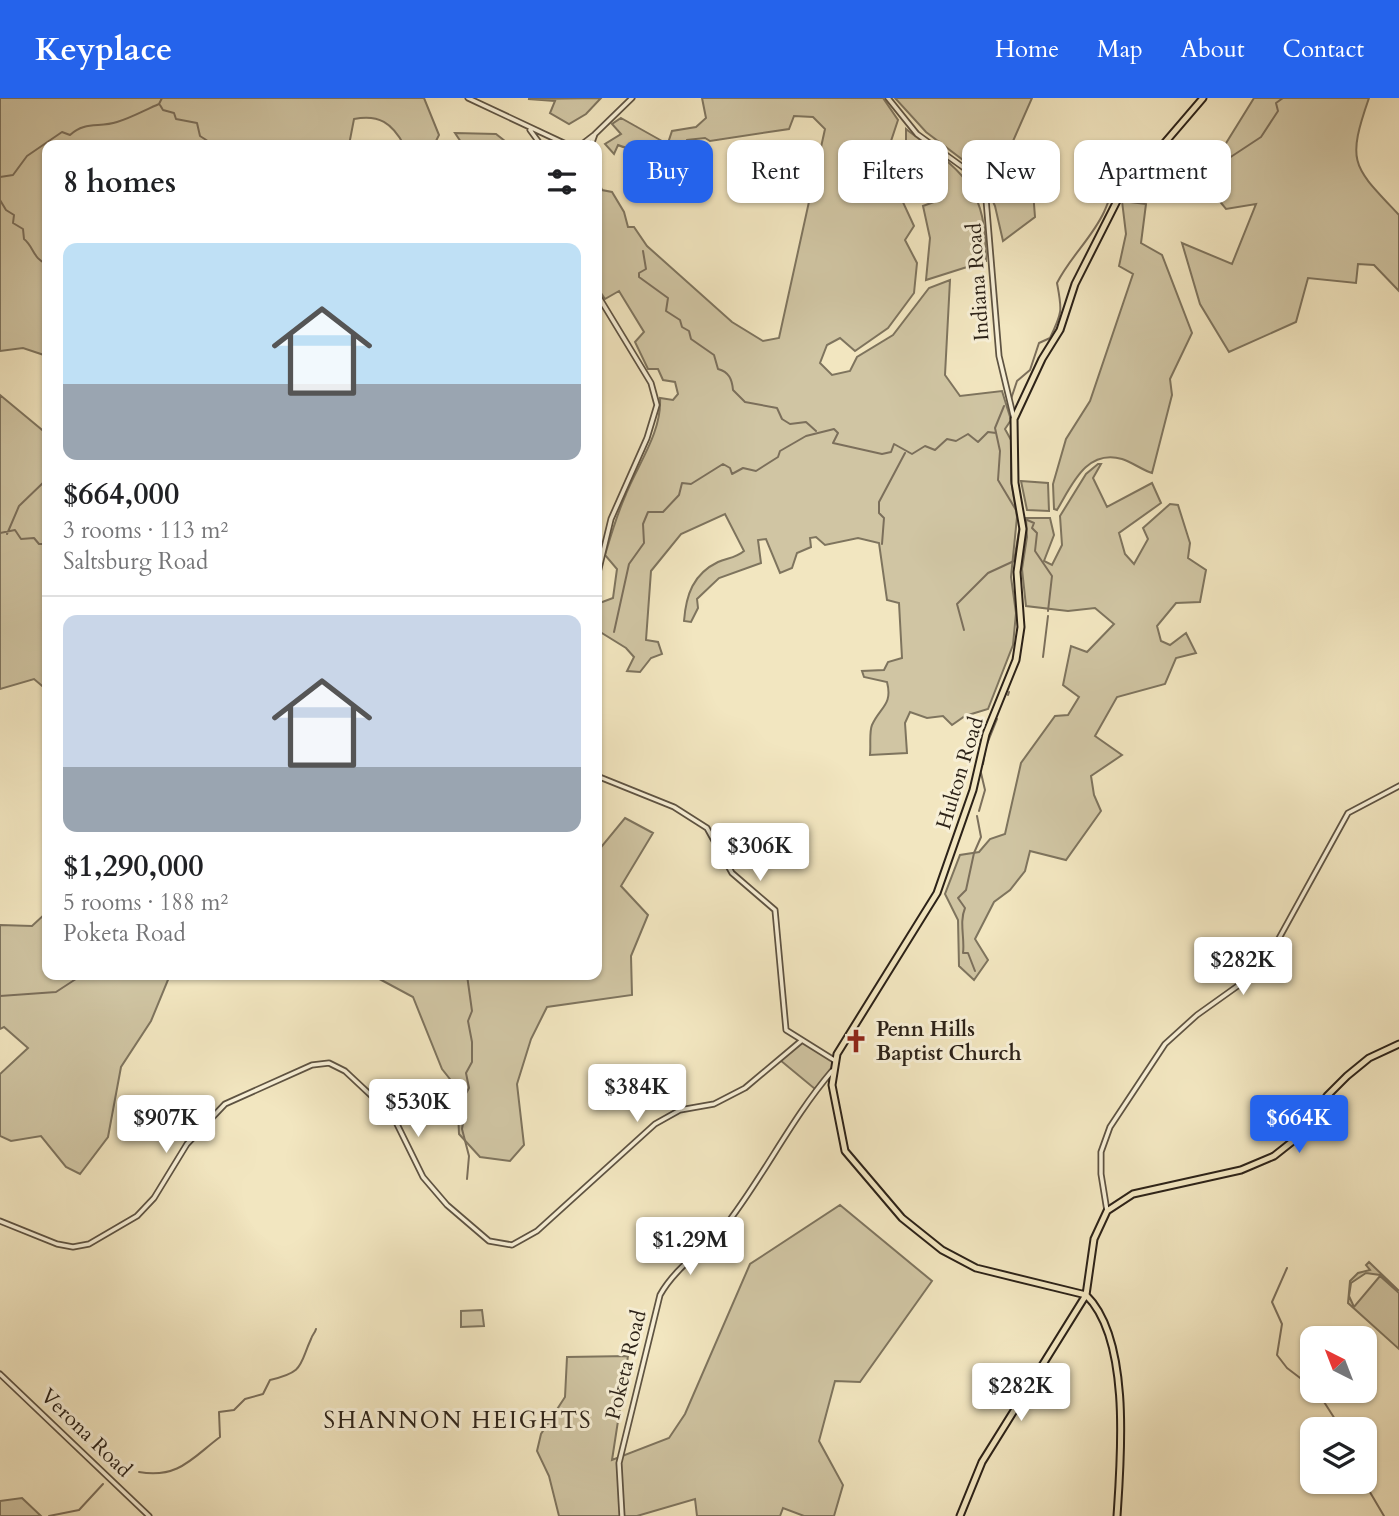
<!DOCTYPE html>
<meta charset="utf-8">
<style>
:root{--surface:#fff;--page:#f6f6f6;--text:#202124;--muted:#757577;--line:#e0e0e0;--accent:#2563eb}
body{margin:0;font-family:Cardo,serif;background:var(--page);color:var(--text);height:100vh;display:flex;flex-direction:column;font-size:26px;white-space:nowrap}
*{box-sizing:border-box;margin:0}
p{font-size:23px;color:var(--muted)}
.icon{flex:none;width:38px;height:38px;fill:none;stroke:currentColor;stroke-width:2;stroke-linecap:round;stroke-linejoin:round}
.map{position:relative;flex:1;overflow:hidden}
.side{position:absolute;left:42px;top:42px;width:560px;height:840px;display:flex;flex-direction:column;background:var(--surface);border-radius:14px;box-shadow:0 2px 5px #0004}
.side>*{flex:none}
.banner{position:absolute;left:623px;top:42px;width:665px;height:63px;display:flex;gap:14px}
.needle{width:46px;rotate:318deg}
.tools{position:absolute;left:1300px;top:1228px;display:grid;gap:14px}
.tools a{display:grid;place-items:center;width:77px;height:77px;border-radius:14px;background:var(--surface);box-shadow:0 2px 5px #0004;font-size:35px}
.price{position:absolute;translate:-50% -60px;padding:0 16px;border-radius:7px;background:#fff;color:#222;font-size:23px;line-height:46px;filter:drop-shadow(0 2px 4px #0008)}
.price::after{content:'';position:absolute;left:50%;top:42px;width:21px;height:16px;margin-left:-10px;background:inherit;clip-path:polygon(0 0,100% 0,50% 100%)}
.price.active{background:var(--accent);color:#fff}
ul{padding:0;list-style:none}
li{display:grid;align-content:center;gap:14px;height:371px;padding:0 21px}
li+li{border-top:2px solid var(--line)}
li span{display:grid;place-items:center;height:217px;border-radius:14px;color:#555}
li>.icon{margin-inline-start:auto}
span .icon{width:126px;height:126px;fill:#fffc;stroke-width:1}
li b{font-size:30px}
h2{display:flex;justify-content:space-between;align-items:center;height:84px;padding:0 21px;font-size:30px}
.tag{padding:0 24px;border-radius:14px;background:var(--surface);box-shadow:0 2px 5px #0004;font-size:24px;line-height:63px}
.tag.active{background:var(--accent);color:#fff}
header{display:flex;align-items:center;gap:42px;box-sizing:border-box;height:98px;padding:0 35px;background:var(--accent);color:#fff}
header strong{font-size:33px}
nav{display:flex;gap:38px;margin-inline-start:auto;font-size:24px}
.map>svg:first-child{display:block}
.green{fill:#d0c5a3;stroke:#7e745e;stroke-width:2}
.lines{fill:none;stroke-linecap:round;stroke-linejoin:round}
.stream{stroke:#7b6f5b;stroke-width:2}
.minor-casing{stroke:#5e5342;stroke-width:7}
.major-casing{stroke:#2c2218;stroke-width:9}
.minor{stroke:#f7efd6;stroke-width:3.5}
.major{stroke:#f2e6c0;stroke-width:5}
.labels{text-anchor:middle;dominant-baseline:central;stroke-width:6;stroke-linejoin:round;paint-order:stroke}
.street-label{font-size:21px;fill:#2c2218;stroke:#f7efd6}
.poi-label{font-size:21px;font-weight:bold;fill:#2c2218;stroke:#f7efd6;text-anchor:start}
.neighbourhood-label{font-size:23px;letter-spacing:2px;fill:#2c2218;stroke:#f7efd6}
</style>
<header>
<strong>Keyplace</strong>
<nav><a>Home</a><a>Map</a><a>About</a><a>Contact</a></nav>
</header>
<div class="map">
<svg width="1399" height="1418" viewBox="0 0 1399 1418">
<rect width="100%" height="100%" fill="#f2e6c0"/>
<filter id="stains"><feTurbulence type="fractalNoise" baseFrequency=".00286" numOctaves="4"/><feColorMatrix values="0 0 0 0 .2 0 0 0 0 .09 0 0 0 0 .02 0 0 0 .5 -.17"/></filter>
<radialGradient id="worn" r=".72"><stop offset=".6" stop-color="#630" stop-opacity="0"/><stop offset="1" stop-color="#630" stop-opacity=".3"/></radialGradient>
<path class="green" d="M0 0H424L439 37 434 47H404C392 25 379 16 354 21L349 47H47V258L23 250 0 253Z
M601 0 586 16 569 26 550 15 555 3 528 1Z
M702 0H883L898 22 890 46 864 64 902 102 914 128 905 142 917 165 914 195 888 230 855 253 840 240 827 247 820 265 832 277 850 273 857 259 893 237 929 190 950 182 945 277 960 298 1002 293 1011 322 1005 331 1011 342V382L1017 419 1011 479 1016 515 1013 547 988 611 965 618 952 627 943 618 927 620 910 614 905 625 907 655 870 657C871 648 869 634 872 627 880 609 893 607 887 584L864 579 862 573 884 572 888 564 902 560 899 505 887 502 879 445 858 440 825 447 816 439 810 440 811 449 797 455 792 470 780 475 766 441 758 442 761 465 719 480 697 501 698 510 691 524 684 523C686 497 693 476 718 464 727 460 736 460 744 453L725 416 681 436 651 473 646 542 658 544 662 556 651 560 640 574 627 573 634 559 626 550 597 532V506L613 500 617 471 605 457C611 437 617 416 626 396 638 366 662 334 660 300L673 302 678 296 675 284 663 282 658 271H648L635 244 644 234 619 193 605 201 597 189V80L602 92 612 94 624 114 628 129H634L647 148 732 224 763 243 779 240 825 31 813 19 794 18 789 31 710 43 705 40 687 42 685 49 667 48 672 33 696 29 706 20Z
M895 0H1032L1006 59 1031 68 1035 119 1003 143 995 108 980 75 926 34Z
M1254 0H1369C1346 66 1353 68 1399 117V193L1374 167 1358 166 1356 185 1308 180 1296 224 1229 254 1200 206 1182 145 1232 166 1256 106 1226 111 1213 95 1197 97 1158 89V62L1177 53 1223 50Z
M621 20 662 43C650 52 631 53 618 47L614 56 605 46 621 36 612 26Z
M906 31C963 75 986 86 986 163L926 182 930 140 923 108 942 101 922 78 906 65Z
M455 35 496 36 510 47H463Z
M1122 103 1146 106 1141 145 1162 157 1192 235 1170 281 1172 297 1152 375C1142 372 1132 364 1122 361 1086 351 1072 387 1057 412L1054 411 1053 386 1066 341 1090 303 1133 176 1119 168 1126 136Z
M0 297 47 336V592L34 581 0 591Z
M1098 366H1101L1093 380 1107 409 1152 385 1161 405 1119 435 1125 456 1134 466 1148 441 1143 430 1170 406 1178 407 1190 445 1188 460 1206 472 1200 504 1176 505 1157 528 1161 543 1170 547 1186 535 1196 555 1176 560 1165 586 1117 599 1095 638 1122 657 1091 678 1094 697 1101 713 1066 762 1030 753 1025 773 1010 792 994 804 975 841 988 862 974 882 959 868 958 822 945 796 960 757 979 754 990 741 1005 736 1021 665 1055 618 1068 617 1079 599 1063 587 1071 548 1087 554 1114 526 1095 510 1068 513 1026 508 1022 471 1027 439 1026 420H1050L1054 437 1044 463 1052 467 1062 447 1060 418 1086 376Z
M1021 383 1048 385 1049 413 1027 412Z
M625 720 653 735 621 788 648 817 631 858 632 897 547 909 531 941 517 986 524 1047 510 1063 480 1059 459 1036 457 990 442 971 413 899 372 877H597V754Z
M47 814V877H170L151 923 121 969 108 1039 80 1076 66 1069 41 1038 11 1043 0 1038V976L28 950 4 929 0 931V827L32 828Z
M801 943 834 962 832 973 815 991 780 962Z
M840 1107 932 1183 860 1284 835 1283 819 1343 843 1387 834 1418H804L783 1410 780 1418H697L695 1401 637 1418H559L549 1378 537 1353 541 1336 565 1299 567 1259 628 1258 612 1362 669 1340 685 1316 750 1166Z
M1369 1164 1399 1193 1380 1177 1366 1175 1351 1185 1349 1198 1354 1209 1380 1178 1399 1195V1251L1348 1205 1350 1183 1358 1175 1370 1172 1366 1167Z
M482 1212 484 1228 461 1229V1213Z
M22 1400 41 1418H0V1403Z"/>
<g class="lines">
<path class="stream" d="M160 7 163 12 174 15 176 21 197 25 200 38 214 47
M0 79 13 77 27 58 62 34 70 37C85 23 99 30 117 24 131 20 145 12 159 6L162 0
M1134 89 1156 83 1167 66 1187 65 1214 70 1261 39 1278 13 1276 5 1283 0
M0 102 6 112 14 117 13 125 23 131 24 141C34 149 33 161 47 166
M643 153 646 171 639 175V179L668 200 666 213 680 222 682 229 689 233 691 241 714 257 718 271C729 274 732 281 733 292L745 304 777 310 782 321 790 326 806 324 816 333
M1011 301 1017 283 1030 272 1039 245 1050 240C1063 213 1062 212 1057 185 1070 159 1092 140 1104 114 1109 103 1109 98 1119 91
M1004 308 995 330 1000 353 998 382 1019 417
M1025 421 1034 425 1032 430 1037 435 1035 453 1052 478 1048 513
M0 435 15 432 21 441 34 440 39 446H47
M7 436 19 408 47 381
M882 446 884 420 879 415V404L905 355
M964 532 957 506 988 475 1014 463 1020 427
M614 534 629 466 644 445 643 426 648 414H663L679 397 682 385 691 386 723 366 730 370 732 376 743 370 756 373 778 359 780 353 806 338 834 331 838 335 833 345 882 356 891 354 894 346 912 356 925 348 935 352 947 341 956 343 968 336 978 344 988 334 996 335
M1043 559 1048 518
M1008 597 1009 594
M987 646 997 621
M983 666 985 653
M979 713 985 692 981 675
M975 873 968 855H963C965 841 959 824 965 810L958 800 966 792 974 755 981 739 977 718
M467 877 472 913 468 923 472 944V964L466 975 469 990 463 1001 465 1012 462 1031 469 1058 467 1081
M0 898 56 894 82 877
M1287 1170 1272 1204 1282 1226 1277 1257 1287 1270 1312 1289
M1317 1293 1342 1332
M139 1374C179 1381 193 1359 220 1339L219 1314 234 1312 245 1301 263 1296 270 1282C305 1274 299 1267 311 1241 312 1237 315 1235 316 1231
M1364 1384 1384 1418
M49 1418 79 1412 103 1386"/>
<g class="minor-casing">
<path id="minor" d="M468 0 568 47
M888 0 917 36 971 75 986 101 999 258 1014 321
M530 32 541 47
M581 47 594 37
M591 47 595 36 632 0
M597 196 651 285 657 307 647 340 611 421 597 479
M597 678 674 709 707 730 732 775 775 812 786 932 834 962
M1107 1113 1101 1076V1054L1110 1029 1165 946 1197 917 1246 882 1272 853 1348 715 1399 688
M0 1123 57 1146 73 1149 89 1146 137 1118 154 1100 187 1046 225 1006 312 967 329 965 345 973 393 1018 423 1079 447 1107 489 1143 512 1147 537 1133 655 1026 680 1012 714 1006 745 990 801 943
M0 1276 149 1418
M622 1418 619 1365 660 1197C676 1168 708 1149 729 1123 766 1074 792 1020 832 973"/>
</g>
<g class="major-casing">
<path id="major" d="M1086 1197 976 1170 942 1152 902 1120 845 1053 832 987 837 956 937 795 973 692 986 636 1016 562 1021 529 1017 474 1023 431 1015 385 1014 321 1042 261 1060 232 1075 186 1120 97 1203 0
M1086 1197C1131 1241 1121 1359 1117 1418
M960 1418 982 1364 1086 1197 1094 1141 1107 1113 1133 1096 1241 1072 1274 1058 1298 1039 1327 998 1347 978 1369 960 1399 946"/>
</g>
<use href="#minor" class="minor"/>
<use href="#major" class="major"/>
</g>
<defs>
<g id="church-bare" transform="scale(1.89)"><path d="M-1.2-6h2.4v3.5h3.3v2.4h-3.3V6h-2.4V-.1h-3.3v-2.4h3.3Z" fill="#8f2418" stroke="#f7efd6" stroke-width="2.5" paint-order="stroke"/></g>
</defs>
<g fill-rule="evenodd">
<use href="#church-bare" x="856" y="943"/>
</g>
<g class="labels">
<g class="street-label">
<text transform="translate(978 184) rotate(-94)">Indiana Road</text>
<text transform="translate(960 675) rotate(-73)">Hulton Road</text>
<text transform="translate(626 1267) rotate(-76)">Poketa Road</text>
<text transform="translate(86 1335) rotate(44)">Verona Road</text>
</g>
<g class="poi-label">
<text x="876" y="931">Penn Hills<tspan x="876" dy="24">Baptist Church</tspan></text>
</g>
<g class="neighbourhood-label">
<text x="458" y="1322">SHANNON HEIGHTS</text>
</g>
</g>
<rect width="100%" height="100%" filter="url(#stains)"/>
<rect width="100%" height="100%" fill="url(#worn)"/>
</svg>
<div class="tools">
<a><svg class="needle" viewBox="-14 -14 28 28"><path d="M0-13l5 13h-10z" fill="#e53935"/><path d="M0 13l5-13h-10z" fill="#757577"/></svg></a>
<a><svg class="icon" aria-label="layers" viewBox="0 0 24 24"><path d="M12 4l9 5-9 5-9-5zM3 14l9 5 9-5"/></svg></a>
</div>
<b class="price" style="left:760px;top:785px">$306K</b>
<b class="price" style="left:1243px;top:899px">$282K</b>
<b class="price" style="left:637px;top:1026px">$384K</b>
<b class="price" style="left:418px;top:1041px">$530K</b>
<b class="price" style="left:166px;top:1057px">$907K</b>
<b class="price active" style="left:1299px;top:1057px">$664K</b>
<b class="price" style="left:690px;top:1179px">$1.29M</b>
<b class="price" style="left:1021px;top:1325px">$282K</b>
<div class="banner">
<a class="tag active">Buy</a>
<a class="tag">Rent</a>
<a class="tag">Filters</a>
<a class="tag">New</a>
<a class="tag">Apartment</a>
</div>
<section class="side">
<h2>8 homes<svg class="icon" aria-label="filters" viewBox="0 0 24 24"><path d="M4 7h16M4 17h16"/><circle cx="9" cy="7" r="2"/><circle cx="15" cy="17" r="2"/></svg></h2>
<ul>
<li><span style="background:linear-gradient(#bfe0f5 65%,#9aa5b1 0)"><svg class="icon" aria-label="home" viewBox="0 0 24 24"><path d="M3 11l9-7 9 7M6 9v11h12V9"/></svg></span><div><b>$664,000</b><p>3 rooms · 113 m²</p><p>Saltsburg Road</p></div></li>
<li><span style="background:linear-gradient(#c9d6e8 70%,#9aa5b1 0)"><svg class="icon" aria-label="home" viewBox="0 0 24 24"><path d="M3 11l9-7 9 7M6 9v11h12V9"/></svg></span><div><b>$1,290,000</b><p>5 rooms · 188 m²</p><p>Poketa Road</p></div></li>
</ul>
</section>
</div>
